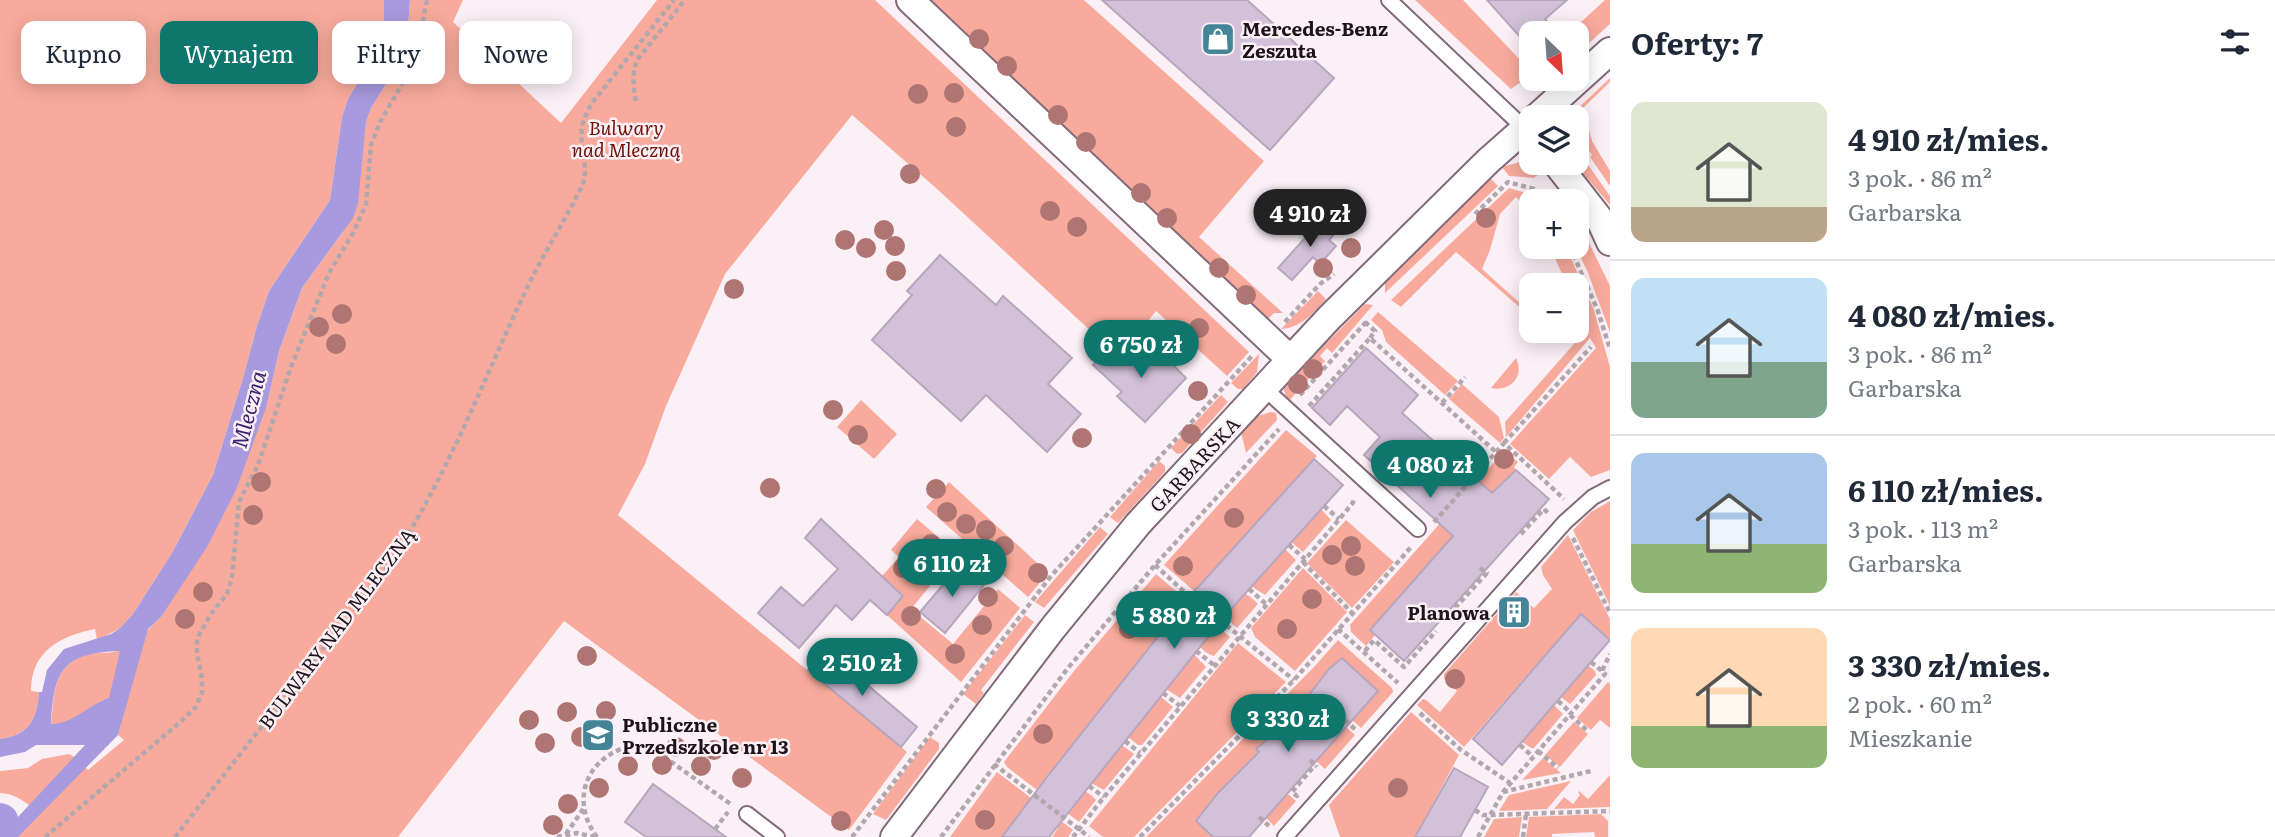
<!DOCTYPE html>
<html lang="pl">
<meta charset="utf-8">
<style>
:root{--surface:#fff;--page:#f6f6f7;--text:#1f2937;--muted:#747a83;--line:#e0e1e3;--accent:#0f766e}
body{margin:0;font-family:Literata,serif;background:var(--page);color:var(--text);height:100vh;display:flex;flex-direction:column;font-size:26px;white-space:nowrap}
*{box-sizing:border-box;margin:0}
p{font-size:23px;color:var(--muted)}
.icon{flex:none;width:38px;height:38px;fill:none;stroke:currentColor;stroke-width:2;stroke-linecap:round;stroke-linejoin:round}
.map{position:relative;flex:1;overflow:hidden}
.drawer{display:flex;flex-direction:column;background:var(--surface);width:665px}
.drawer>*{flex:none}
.hud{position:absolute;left:21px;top:21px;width:665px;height:63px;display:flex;gap:14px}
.needle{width:46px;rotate:155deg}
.fabs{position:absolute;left:1519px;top:21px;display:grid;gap:14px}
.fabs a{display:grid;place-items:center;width:70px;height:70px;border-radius:14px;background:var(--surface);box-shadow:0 4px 18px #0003;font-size:35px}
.price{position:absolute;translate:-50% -60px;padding:0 16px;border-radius:24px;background:var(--accent);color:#fff;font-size:23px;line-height:46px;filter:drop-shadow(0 2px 4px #0008)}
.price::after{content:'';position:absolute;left:50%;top:42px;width:21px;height:16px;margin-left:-10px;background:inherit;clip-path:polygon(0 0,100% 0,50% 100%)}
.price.active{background:#222;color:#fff}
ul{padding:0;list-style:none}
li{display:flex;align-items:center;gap:21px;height:175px;padding:0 21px}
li+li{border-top:2px solid var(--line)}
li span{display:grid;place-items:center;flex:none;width:196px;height:140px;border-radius:14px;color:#555}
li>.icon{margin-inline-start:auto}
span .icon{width:84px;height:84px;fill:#fffc;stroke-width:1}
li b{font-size:30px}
h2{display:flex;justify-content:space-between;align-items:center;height:84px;padding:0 21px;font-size:30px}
.chip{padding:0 24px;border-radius:14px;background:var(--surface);box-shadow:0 4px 18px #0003;font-size:24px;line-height:63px}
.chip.active{background:var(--accent);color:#fff}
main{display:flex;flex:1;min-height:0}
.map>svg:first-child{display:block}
.green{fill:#f8ab9c}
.water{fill:#a89adf;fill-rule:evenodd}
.building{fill:#d2c1d8;stroke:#b7a6bd;stroke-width:2}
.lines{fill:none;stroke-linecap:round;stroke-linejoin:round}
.service-casing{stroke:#826a79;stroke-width:18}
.minor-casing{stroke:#826a79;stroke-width:30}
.path{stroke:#b2a7ad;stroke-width:4.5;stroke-dasharray:5 3.5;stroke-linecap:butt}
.service{stroke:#fff;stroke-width:14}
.minor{stroke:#fff;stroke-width:26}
.tree{fill:#ae7572}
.labels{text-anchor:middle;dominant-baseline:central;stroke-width:5;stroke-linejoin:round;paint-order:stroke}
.poi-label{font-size:19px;font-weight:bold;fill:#1d1319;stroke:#fcf0f7;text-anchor:start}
.park-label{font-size:19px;font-style:italic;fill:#6f1106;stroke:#fcf0f7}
.street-label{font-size:19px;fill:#1d1319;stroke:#fcf0f7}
.water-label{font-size:21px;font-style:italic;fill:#371d6c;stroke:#fcf0f7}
</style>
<main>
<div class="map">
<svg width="1610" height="837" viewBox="0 0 1610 837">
<rect width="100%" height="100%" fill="#fcf0f7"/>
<path class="green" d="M0 0H384V30L380 45 348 99 342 117 330 200 269 291 257 326 243 378 213 475 172 553 133 614 119 629 97 640 95 629C60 636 31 651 31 691L39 692C37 720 29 735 0 739Z
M410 0H463L453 22 561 123 657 0H875L1249 352 1227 376 1156 311 1119 357 936 188 852 115 725 274 666 406 645 464 618 515 907 752 849 830 564 621 398 837H6L18 818 30 806C20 798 13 794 0 793V771L28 768 42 759 69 754 76 758 88 770 124 740 118 735 121 724 70 720 64 724 51 725C54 693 53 663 90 654 100 652 114 654 123 649 137 643 149 628 161 617L266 407 279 351 302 288 343 232 363 146 366 122 371 108 401 60 407 41Z
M926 0H1084L1264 161 1199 237 1283 313H1274L1266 321Z
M1415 0H1463L1526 66 1531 65V79H1550L1547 81 1521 82 1511 89Z
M1605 0H1610V24L1577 54V33H1569Z
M1610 78V82L1583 108 1592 141 1610 171V186L1590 157 1592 155 1583 142 1575 111Z
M1584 159 1610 196V205L1576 165Z
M1520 162H1529L1544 170 1534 178 1509 176 1502 167Z
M1490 178 1498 186 1385 293V282L1388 279Z
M1509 188 1529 194 1538 201H1531V213L1516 197 1500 214 1490 250 1482 269 1531 313V317L1456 252 1401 307 1391 300Z
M1577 218 1610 286V332L1588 273 1576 247Z
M1550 247H1566L1594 310 1610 367V470L1591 477 1570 457 1549 479 1510 444 1596 348 1590 338 1506 437 1505 422 1581 336 1585 325 1577 307V285H1567Z
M1318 291 1326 299C1313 313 1301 328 1281 329Z
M1365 304 1373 305 1332 353 1327 348 1320 356 1325 361 1289 401 1286 397 1283 387Z
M1378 312 1458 381 1445 395 1386 342 1382 330 1371 320Z
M1259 354 1257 372 1243 389H1238L1231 383Z
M1516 358C1525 377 1510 392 1491 388Z
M1462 384 1499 417 1504 438 1500 443 1449 399Z
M1221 395 1228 402 1182 453 1177 454 1171 448Z
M861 400 897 434 874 459 837 427Z
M1271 412 1276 413 1277 420 1246 453 1241 432 1254 417Z
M1286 430 1317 456 1204 582C1223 586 1245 588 1258 604L1237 628 1164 565Z
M1504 451 1518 462 1514 467 1516 470 1505 482 1503 481 1381 617 1373 631 1369 627 1375 635 1366 646 1351 632 1350 625Z
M1159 461 1165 466V472L1118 523 1110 517Z
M949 482 1048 573 1028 597 926 507Z
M1610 501V606L1573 530 1591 512Z
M1321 509 1331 520 1303 552 1291 542Z
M917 519 957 553 911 609 953 644 998 589 1020 608 961 682 887 615 904 596 882 576 899 557 891 550Z
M1346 520 1394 562 1352 608 1307 563Z
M1100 527 1108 534 1044 608 1035 602Z
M1568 535 1610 619V639L1581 614 1464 747 1417 705 1423 699 1426 700 1440 712 1457 691 1444 679V674L1516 592 1534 608 1552 589 1543 575 1541 567Z
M1285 549 1296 560 1265 595 1251 586Z
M1303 568 1347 612 1295 671 1255 637 1251 628Z
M1156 574 1230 637 1214 656C1194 651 1190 622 1184 604L1042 783C1060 788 1084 784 1096 800L1079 822 1007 767 1004 762 1074 671Z
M1025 615 1034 622 981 690 984 693 976 704 963 694Z
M1338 640 1392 688 1393 692 1361 728 1352 720 1378 691 1341 658 1328 670 1331 675 1319 681 1304 705 1300 703 1282 733 1278 729 1279 732 1271 741 1267 739 1270 742 1256 749 1262 755 1252 766 1247 762 1251 767 1216 795 1218 799 1200 823 1196 820 1213 837H1146L1313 668Z
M1238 643 1286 682 1134 837H1103L1089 826Z
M1194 654 1206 667 1180 698 1166 689Z
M1588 665 1595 671 1596 675 1570 704 1561 697Z
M1608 682 1610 684V728L1600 720 1591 730 1577 718Z
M1160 696 1173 707 1142 745H1138L1128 737Z
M1554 705 1563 714 1534 748H1531L1522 742Z
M1411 712 1459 755 1415 837H1340L1329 805Z
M1574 722 1588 734 1560 767 1545 755Z
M1345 726 1355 735 1325 769 1316 761Z
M930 737 939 743V749L886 820 873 814Z
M1122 745 1134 754 1104 790 1091 783Z
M1543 758 1561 773 1522 780Z
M997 772 1073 830 1068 837H1052L1058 828 1027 805 1002 837H950Z
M1610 775V807L1554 809 1564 797 1573 804 1580 795 1578 792 1579 791 1588 799Z
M1571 781 1547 809 1499 811 1509 795Z
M1288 794 1296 801 1274 826 1264 816Z
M1601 814 1608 821V837H1595L1594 832 1552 834V837H1526L1529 817Z
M1522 817 1519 837H1484L1494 819Z"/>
<path class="water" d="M384 0H410L407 41 401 60 371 108 366 122 358 203 353 218 302 288 279 351 266 408 236 490 207 547 161 617 148 629 118 735 18 837H0V803C10 804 16 809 18 817L85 745H36L25 752 0 757V739C29 735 37 720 39 692H42L47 670 64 649 111 634 119 629 133 614 172 553 213 475 243 378 257 326 269 291 330 200 342 117 348 99 380 45 384 30ZM120 651 109 698C88 705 73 724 51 724 54 670 63 653 120 651Z"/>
<path class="building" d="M1102 0H1247L1334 78 1270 150Z
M1487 0H1567L1545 19 1558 33H1531V49Z
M1323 218 1337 231 1329 240 1336 246 1320 264 1313 257 1292 280 1278 268Z
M940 255 996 305 1003 296 1072 358 1048 384 1081 414 1047 452 986 395 961 421 872 340 912 295 907 291Z
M1144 346 1153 355 1158 350 1186 378 1145 422 1117 396 1122 392 1093 365 1109 348 1127 364Z
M1366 348 1418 395 1402 413 1492 493 1516 470 1549 499 1404 661 1370 630 1453 536 1364 455 1380 437 1347 406 1330 425 1312 408Z
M1314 459 1343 485 1224 617 1049 837H1002L1047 777 1190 596Z
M821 519 903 596 887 615 870 600 852 620 836 605 799 648 758 613 781 587 803 606 838 569 805 538Z
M960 565 984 585 945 633 920 612Z
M1581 614 1610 640 1502 765 1473 739Z
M825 649 917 727 901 747 808 670Z
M1342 658 1378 691 1249 837H1213L1196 821 1218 793 1259 752 1256 749 1274 734 1301 702 1303 703 1329 669Z
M1454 768 1488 787 1460 837H1415Z
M653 784 726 837H646L625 822Z"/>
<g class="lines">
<g class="service-casing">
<path id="service" d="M1389 0 1525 129
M1264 388 1418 529
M747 814 777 837
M1285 837 1565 522 1593 497 1610 488"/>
</g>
<g class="minor-casing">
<path id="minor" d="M910 0 1290 359
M1537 117 1610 51
M1556 163 1599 218 1610 242
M894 837 1053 628 1138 524 1329 318 1488 161 1531 123"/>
</g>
<path class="path" d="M636 101C633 87 632 73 637 60L685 0
M1577 131 1581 151
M1475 214 1508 182 1534 189 1545 201
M1570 247 1598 311 1610 349
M1285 322 1320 284 1334 274
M1365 322 1375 331 1370 338
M1300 395 1367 321
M1442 403 1465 377
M1309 406 1370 338 1496 452
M1504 443 1591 347
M1324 506 1339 519
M1434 522 1504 443 1564 499
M1521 534 1544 509 1549 514
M1573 538 1610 613
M1289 545 1305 559
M1303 562 1352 613
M1155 565 1180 588 1294 680
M1480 568 1488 574
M1249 589 1266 604
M1461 614 1455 608 1487 573
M1338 629 1398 683
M1196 651 1214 665
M1365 651 1374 640 1404 667 1436 631
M1591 662 1602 671
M1163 693 1180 706
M1558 701 1571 713
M1420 713 1461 750 1510 783
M1570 715 1589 732
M1345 720 1357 731
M1125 741 1140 753
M1520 745 1533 757
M1538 751 1558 768
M1310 760 1317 767
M994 764 1089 837
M1089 786 1104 797
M1503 792 1591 771
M1298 795 1297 796 1292 792 1315 765
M1475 810 1483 815H1490L1610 811
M1259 817 1269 826
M715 829 728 812
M566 834 584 808
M45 837 178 724 195 708 202 693V678L197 654V639L210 615 227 594 232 577 239 502 258 465 291 367 329 273 353 233 366 204 371 145 380 122 407 76 419 42 427 0
M175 837 388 566C445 481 481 386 524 294 541 257 564 223 582 186 590 168 579 147 582 128 583 119 588 111 592 103L674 0
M557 837 577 833 594 837
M597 837C572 804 583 764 621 749 629 747 640 744 648 747 656 749 664 757 670 761 691 776 711 790 732 805
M852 837 1051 576 1252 356
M941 837 1068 668 1155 565 1279 429
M1073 837 1104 797 1352 504 1355 498
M1140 837 1294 680 1412 546
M1478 837 1503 792 1605 674 1602 671 1610 654
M1523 837 1526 814"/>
<use href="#service" class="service"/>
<use href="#minor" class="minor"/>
</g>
<g class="tree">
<circle cx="979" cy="39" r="10"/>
<circle cx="1007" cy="66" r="10"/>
<circle cx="954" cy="93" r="10"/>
<circle cx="918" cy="94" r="10"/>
<circle cx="1058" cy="115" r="10"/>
<circle cx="956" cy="127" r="10"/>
<circle cx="1086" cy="142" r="10"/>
<circle cx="910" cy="174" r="10"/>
<circle cx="1141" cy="193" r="10"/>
<circle cx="1050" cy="211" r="10"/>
<circle cx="1167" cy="218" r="10"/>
<circle cx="1486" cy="218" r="10"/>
<circle cx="1077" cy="227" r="10"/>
<circle cx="884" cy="230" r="10"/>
<circle cx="845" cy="240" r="10"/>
<circle cx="895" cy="246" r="10"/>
<circle cx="866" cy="248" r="10"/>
<circle cx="1351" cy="248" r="10"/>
<circle cx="1219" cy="268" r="10"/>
<circle cx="1323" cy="268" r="10"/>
<circle cx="896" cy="271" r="10"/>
<circle cx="734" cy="289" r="10"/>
<circle cx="1246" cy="295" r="10"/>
<circle cx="342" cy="314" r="10"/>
<circle cx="319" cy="327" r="10"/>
<circle cx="1199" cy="328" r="10"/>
<circle cx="336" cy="344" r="10"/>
<circle cx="1313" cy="369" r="10"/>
<circle cx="1298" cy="384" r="10"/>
<circle cx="1198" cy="391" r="10"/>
<circle cx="833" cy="410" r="10"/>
<circle cx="1191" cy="434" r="10"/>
<circle cx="858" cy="435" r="10"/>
<circle cx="1082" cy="438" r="10"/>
<circle cx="1504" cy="459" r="10"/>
<circle cx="261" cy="482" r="10"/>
<circle cx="770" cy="488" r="10"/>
<circle cx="936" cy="489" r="10"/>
<circle cx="947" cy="512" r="10"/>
<circle cx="253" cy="515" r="10"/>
<circle cx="1234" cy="518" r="10"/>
<circle cx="966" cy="524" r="10"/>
<circle cx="986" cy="530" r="10"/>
<circle cx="931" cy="544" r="10"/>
<circle cx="1004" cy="546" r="10"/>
<circle cx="1351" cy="546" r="10"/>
<circle cx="1332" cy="555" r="10"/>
<circle cx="1183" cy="566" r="10"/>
<circle cx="1355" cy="566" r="10"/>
<circle cx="903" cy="568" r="10"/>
<circle cx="1038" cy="573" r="10"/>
<circle cx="939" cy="574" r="10"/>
<circle cx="203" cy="592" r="10"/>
<circle cx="988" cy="597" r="10"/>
<circle cx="1312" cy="599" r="10"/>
<circle cx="911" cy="616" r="10"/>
<circle cx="185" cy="619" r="10"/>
<circle cx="982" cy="625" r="10"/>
<circle cx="1129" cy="629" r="10"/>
<circle cx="1287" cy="629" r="10"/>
<circle cx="955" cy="654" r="10"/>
<circle cx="587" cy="656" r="10"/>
<circle cx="1455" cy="679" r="10"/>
<circle cx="606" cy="711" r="10"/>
<circle cx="567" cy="712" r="10"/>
<circle cx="529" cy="720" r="10"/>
<circle cx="1043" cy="734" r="10"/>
<circle cx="581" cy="737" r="10"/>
<circle cx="545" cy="743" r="10"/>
<circle cx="676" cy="747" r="10"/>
<circle cx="714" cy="750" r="10"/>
<circle cx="662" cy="765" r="10"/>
<circle cx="628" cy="766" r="10"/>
<circle cx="701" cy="766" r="10"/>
<circle cx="742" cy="778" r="10"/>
<circle cx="599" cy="788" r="10"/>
<circle cx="1398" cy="788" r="10"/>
<circle cx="568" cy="804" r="10"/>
<circle cx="985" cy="820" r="10"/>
<circle cx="841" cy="821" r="10"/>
<circle cx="553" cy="825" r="10"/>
</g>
<defs>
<g id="shop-square" transform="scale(1.75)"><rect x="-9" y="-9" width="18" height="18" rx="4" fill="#438497" stroke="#fcf0f7"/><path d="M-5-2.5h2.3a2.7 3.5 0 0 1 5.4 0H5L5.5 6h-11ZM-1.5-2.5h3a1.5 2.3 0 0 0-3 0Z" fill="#fff"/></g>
<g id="building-square" transform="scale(1.75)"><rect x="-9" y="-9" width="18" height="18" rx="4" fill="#438497" stroke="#fcf0f7"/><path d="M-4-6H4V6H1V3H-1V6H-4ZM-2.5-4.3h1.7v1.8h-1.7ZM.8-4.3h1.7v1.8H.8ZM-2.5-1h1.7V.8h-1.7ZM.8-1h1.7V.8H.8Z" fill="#fff"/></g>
<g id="school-square" transform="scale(1.75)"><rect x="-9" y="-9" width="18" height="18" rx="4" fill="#438497" stroke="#fcf0f7"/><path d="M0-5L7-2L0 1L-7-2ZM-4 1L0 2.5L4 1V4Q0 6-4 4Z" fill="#fff"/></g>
</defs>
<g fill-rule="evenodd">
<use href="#shop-square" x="1218" y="39"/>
<use href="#building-square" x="1514" y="612"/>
<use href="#school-square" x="598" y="735"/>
</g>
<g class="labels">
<g class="poi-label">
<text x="1242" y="28">Mercedes-Benz<tspan x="1242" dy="22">Zeszuta</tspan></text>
<text x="1490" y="612" text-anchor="end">Planowa</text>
<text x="622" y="724">Publiczne<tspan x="622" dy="22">Przedszkole nr 13</tspan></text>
</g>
<g class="park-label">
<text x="626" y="127">Bulwary<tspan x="626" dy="22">nad Mleczną</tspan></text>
</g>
<g class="street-label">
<text transform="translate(1194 464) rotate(-47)">GARBARSKA</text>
<text transform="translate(336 628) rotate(-53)">BULWARY NAD MLECZNĄ</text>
</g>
<g class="water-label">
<text transform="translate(247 409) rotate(-75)">Mleczna</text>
</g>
</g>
</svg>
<div class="fabs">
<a><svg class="needle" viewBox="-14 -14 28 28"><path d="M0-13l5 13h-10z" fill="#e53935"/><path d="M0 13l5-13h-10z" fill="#747a83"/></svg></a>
<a><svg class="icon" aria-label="layers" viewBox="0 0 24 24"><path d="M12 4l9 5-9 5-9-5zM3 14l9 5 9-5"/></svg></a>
<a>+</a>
<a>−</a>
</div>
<b class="price active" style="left:1310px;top:249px">4 910 zł</b>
<b class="price" style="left:1141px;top:380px">6 750 zł</b>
<b class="price" style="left:1430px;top:500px">4 080 zł</b>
<b class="price" style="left:952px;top:599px">6 110 zł</b>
<b class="price" style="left:1174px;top:651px">5 880 zł</b>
<b class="price" style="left:862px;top:698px">2 510 zł</b>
<b class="price" style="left:1288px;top:754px">3 330 zł</b>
<div class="hud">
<a class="chip">Kupno</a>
<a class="chip active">Wynajem</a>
<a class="chip">Filtry</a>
<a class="chip">Nowe</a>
</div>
</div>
<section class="drawer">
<h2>Oferty: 7<svg class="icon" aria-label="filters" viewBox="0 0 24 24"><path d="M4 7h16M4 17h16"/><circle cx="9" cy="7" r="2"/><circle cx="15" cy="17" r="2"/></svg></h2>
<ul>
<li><span style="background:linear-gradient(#dfe7d0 75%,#b9a48a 0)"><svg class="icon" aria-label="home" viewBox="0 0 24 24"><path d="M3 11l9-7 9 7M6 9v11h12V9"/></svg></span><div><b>4 910 zł/mies.</b><p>3 pok. · 86 m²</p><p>Garbarska</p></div></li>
<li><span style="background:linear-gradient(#bfe0f5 60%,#7fa58c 0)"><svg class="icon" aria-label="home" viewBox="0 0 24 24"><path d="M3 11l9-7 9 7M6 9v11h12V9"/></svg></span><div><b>4 080 zł/mies.</b><p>3 pok. · 86 m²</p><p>Garbarska</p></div></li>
<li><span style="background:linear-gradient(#a9c7e8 65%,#8fb573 0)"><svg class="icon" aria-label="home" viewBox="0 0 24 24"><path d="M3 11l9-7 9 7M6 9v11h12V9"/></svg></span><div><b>6 110 zł/mies.</b><p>3 pok. · 113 m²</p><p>Garbarska</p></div></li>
<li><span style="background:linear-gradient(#ffd9b3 70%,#8fb573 0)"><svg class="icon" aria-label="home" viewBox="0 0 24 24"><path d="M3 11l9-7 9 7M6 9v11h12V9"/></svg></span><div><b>3 330 zł/mies.</b><p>2 pok. · 60 m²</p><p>Mieszkanie</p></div></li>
</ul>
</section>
</main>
